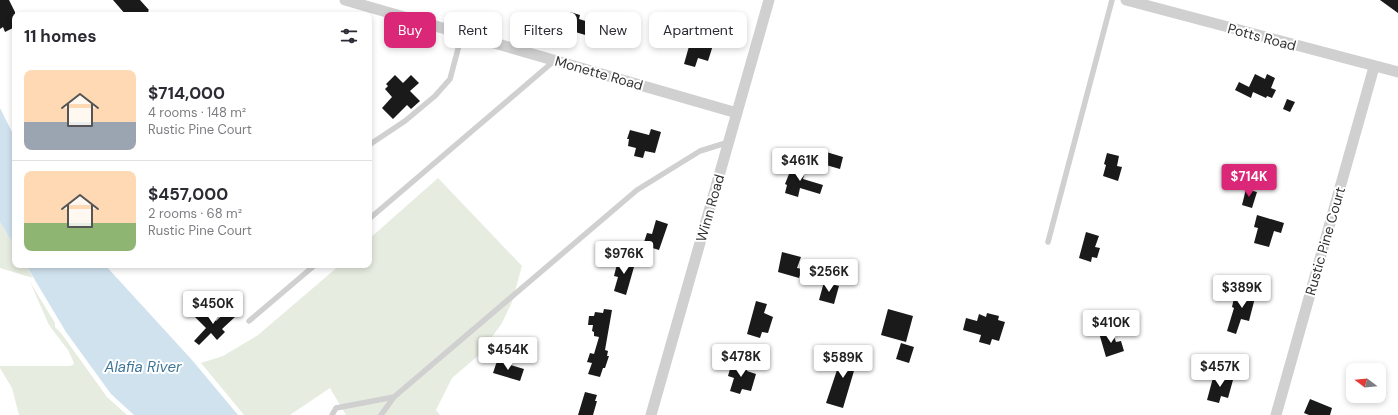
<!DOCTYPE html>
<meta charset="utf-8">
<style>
:root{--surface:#fff;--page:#f2f2f3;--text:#2b2b33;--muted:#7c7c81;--line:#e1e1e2;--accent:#db2777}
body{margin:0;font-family:"DM Sans",sans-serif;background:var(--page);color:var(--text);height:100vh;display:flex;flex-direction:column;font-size:15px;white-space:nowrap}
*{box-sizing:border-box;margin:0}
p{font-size:13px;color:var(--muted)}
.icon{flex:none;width:22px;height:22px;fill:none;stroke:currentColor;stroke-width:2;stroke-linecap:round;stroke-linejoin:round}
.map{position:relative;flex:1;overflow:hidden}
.panel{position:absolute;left:12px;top:12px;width:360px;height:256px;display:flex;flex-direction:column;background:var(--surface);border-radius:8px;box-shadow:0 2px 6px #0003}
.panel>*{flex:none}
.guide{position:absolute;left:384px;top:12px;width:380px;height:36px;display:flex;gap:8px}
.needle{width:26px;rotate:286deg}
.controls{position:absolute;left:1346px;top:363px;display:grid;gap:8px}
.controls a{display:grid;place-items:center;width:40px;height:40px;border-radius:8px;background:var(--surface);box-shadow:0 2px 6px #0003;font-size:20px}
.price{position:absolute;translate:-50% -34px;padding:0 9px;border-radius:4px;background:#fff;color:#222;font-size:13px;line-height:26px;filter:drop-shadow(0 1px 2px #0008)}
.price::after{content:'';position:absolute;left:50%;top:24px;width:12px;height:9px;margin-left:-6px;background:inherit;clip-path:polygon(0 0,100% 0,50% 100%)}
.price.active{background:var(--accent);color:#fff}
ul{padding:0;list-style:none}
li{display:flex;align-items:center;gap:12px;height:100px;padding:0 12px}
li+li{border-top:1px solid var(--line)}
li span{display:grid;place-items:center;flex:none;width:112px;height:80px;border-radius:8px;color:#555}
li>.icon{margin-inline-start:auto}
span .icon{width:48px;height:48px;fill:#fffc;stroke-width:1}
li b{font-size:17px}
h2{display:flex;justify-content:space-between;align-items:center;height:48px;padding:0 12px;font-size:17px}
.chip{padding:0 14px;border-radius:8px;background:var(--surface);box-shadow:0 2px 6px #0003;font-size:14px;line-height:36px}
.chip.active{background:var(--accent);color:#fff}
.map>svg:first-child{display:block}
.green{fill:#e6ecdf}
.water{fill:#cfe2ee}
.building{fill:#1a1a1a}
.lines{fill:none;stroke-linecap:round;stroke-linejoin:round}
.service{stroke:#d0d0d0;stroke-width:5.5}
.minor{stroke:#d0d0d0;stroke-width:11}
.labels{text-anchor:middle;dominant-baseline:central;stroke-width:4;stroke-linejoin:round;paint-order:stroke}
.street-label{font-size:14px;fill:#333;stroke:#fff}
.water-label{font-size:15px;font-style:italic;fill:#3f7597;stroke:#fff}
</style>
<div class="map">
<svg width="1398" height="415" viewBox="0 0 1398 415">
<rect width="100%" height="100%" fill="#fff"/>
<path class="green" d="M438 178 522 266 512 302 502 323 479 355 452 378 436 410 440 415H346L330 388 290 415H244L201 363 223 356 258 335 340 265H369V239Z
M0 222 15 247V265H26L33 278 0 268Z
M30 282 55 323V327L61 333 107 397 127 415H19L12 388 0 368V366H70L73 365 74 363 68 350 49 325Z"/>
<path class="water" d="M0 108 15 138V247L0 222Z
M26 265H105L192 360 238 415H134L111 394 66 332Z"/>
<path class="building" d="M0 0H9L15 12V27L5 32 3 27 0 29Z
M113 0H140L149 10 148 11 151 15H126Z
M1380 0H1398V13Z
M554 12 569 16 570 12 580 15 579 19 608 28 609 23 621 27 620 32 627 34 624 47 612 44 611 46 601 43V41L592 37 572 31 571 34 560 30 561 28 551 25Z
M693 32 710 36 708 41 714 42 708 61 698 58 695 67 684 64Z
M1255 74 1265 79 1267 74 1275 78 1271 88 1276 90 1272 98 1267 96 1266 98 1253 92 1251 98 1235 90 1239 82 1249 87Z
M395 75 403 83 411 75 419 83 410 91 420 101 411 109 407 105 393 119 382 108 392 97 385 89 388 86 386 84Z
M1287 99 1295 102 1290 112 1283 109Z
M651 129 661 132 655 153 645 151 643 158 634 156 636 148 628 146 629 139H627L630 130 649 135Z
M823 151 843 157 840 169 819 163Z
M1107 153 1119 156 1117 166 1122 167 1118 181 1103 176 1106 165 1104 164Z
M793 164 806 168 803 179 823 185 820 194 800 188 798 197 785 193 787 185 785 184Z
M1246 189 1257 192 1252 208 1242 205Z
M1257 215 1284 223 1281 233 1274 231 1269 247 1254 243 1258 228 1254 227Z
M656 220 668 224 659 250 643 245 647 233 652 234Z
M1086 232 1099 236 1095 247 1100 248 1097 258 1092 257 1091 262 1079 258Z
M782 252 801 257 797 268 802 269 799 278 778 272Z
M624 257 636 260 626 295 614 291 618 277 614 276 617 264 622 266Z
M824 282 839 286 834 304 819 300Z
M1245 286 1257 290 1249 321 1241 319 1236 334 1227 331 1234 308 1232 307 1234 298 1241 300Z
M756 301 767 304 764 313 773 317 768 333 762 332 760 338 747 334Z
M201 308 216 321 229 309 236 316 222 329 225 332 217 340 211 333 199 345 194 341 206 328 194 316Z
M604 309 612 310 605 350 608 351 607 356H609L605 368H603L600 377 588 374 592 363 587 362 590 353 594 354 599 337 594 336V332L592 331 593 325H588L589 316H594L595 312 603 313Z
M888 309 913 316 906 342 881 335Z
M987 313 999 316 998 320 1005 322 999 341 992 339 990 345 979 342 981 335 963 330 966 318 977 321 979 314 986 317Z
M1111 329 1116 342 1121 341 1124 351 1106 357 1099 333Z
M901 343 914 347 909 363 896 359Z
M844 349 859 354 843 408 826 403Z
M497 361 524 369 520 381 493 373Z
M732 362 748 367 747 371 756 374 751 391 742 389 740 394 730 391 734 378 728 376Z
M1214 374 1233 380 1228 398 1221 396 1219 403 1207 400Z
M585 392 597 395 595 401H597L593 415H578Z
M1310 399 1332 408 1330 415H1309L1304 413Z"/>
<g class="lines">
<path class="service" d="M369 145 405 121 435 96 450 79 462 34
M369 219 554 61
M1048 242 1112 0
M249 321 315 265
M332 415 336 408 394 397
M381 415 394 397 637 190 700 151 729 142"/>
<path class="minor" d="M345 0 737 113
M1126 0 1398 72
M651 415 769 0
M1276 415 1374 67"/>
</g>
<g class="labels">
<g class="street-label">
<text transform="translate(1262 37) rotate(15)">Potts Road</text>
<text transform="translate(599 73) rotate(16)">Monette Road</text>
<text transform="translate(710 208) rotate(-74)">Winn Road</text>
<text transform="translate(1325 241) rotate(-74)">Rustic Pine Court</text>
</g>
<g class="water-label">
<text x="143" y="367">Alafia River</text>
</g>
</g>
</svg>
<div class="controls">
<a><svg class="needle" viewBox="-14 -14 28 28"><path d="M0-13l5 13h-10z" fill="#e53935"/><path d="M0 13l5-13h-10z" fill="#7c7c81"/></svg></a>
</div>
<b class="price" style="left:800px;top:182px">$461K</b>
<b class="price active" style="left:1249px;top:198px">$714K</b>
<b class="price" style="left:624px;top:275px">$976K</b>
<b class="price" style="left:829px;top:293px">$256K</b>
<b class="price" style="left:1242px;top:309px">$389K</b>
<b class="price" style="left:213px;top:325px">$450K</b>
<b class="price" style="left:1111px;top:344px">$410K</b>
<b class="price" style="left:508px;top:371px">$454K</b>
<b class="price" style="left:741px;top:378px">$478K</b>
<b class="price" style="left:843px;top:379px">$589K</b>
<b class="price" style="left:1220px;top:388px">$457K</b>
<div class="guide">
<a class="chip active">Buy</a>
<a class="chip">Rent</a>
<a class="chip">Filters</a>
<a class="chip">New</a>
<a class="chip">Apartment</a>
</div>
<section class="panel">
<h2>11 homes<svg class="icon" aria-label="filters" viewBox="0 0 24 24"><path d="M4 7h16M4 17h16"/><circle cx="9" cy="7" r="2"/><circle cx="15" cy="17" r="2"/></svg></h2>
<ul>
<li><span style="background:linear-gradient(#ffd9b3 65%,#9aa5b1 0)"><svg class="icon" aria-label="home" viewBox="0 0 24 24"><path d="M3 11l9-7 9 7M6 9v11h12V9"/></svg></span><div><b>$714,000</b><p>4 rooms · 148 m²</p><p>Rustic Pine Court</p></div></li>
<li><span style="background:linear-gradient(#ffd9b3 65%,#8fb573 0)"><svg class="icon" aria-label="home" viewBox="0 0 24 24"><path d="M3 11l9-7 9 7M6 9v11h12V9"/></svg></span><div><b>$457,000</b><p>2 rooms · 68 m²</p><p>Rustic Pine Court</p></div></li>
</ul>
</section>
</div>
